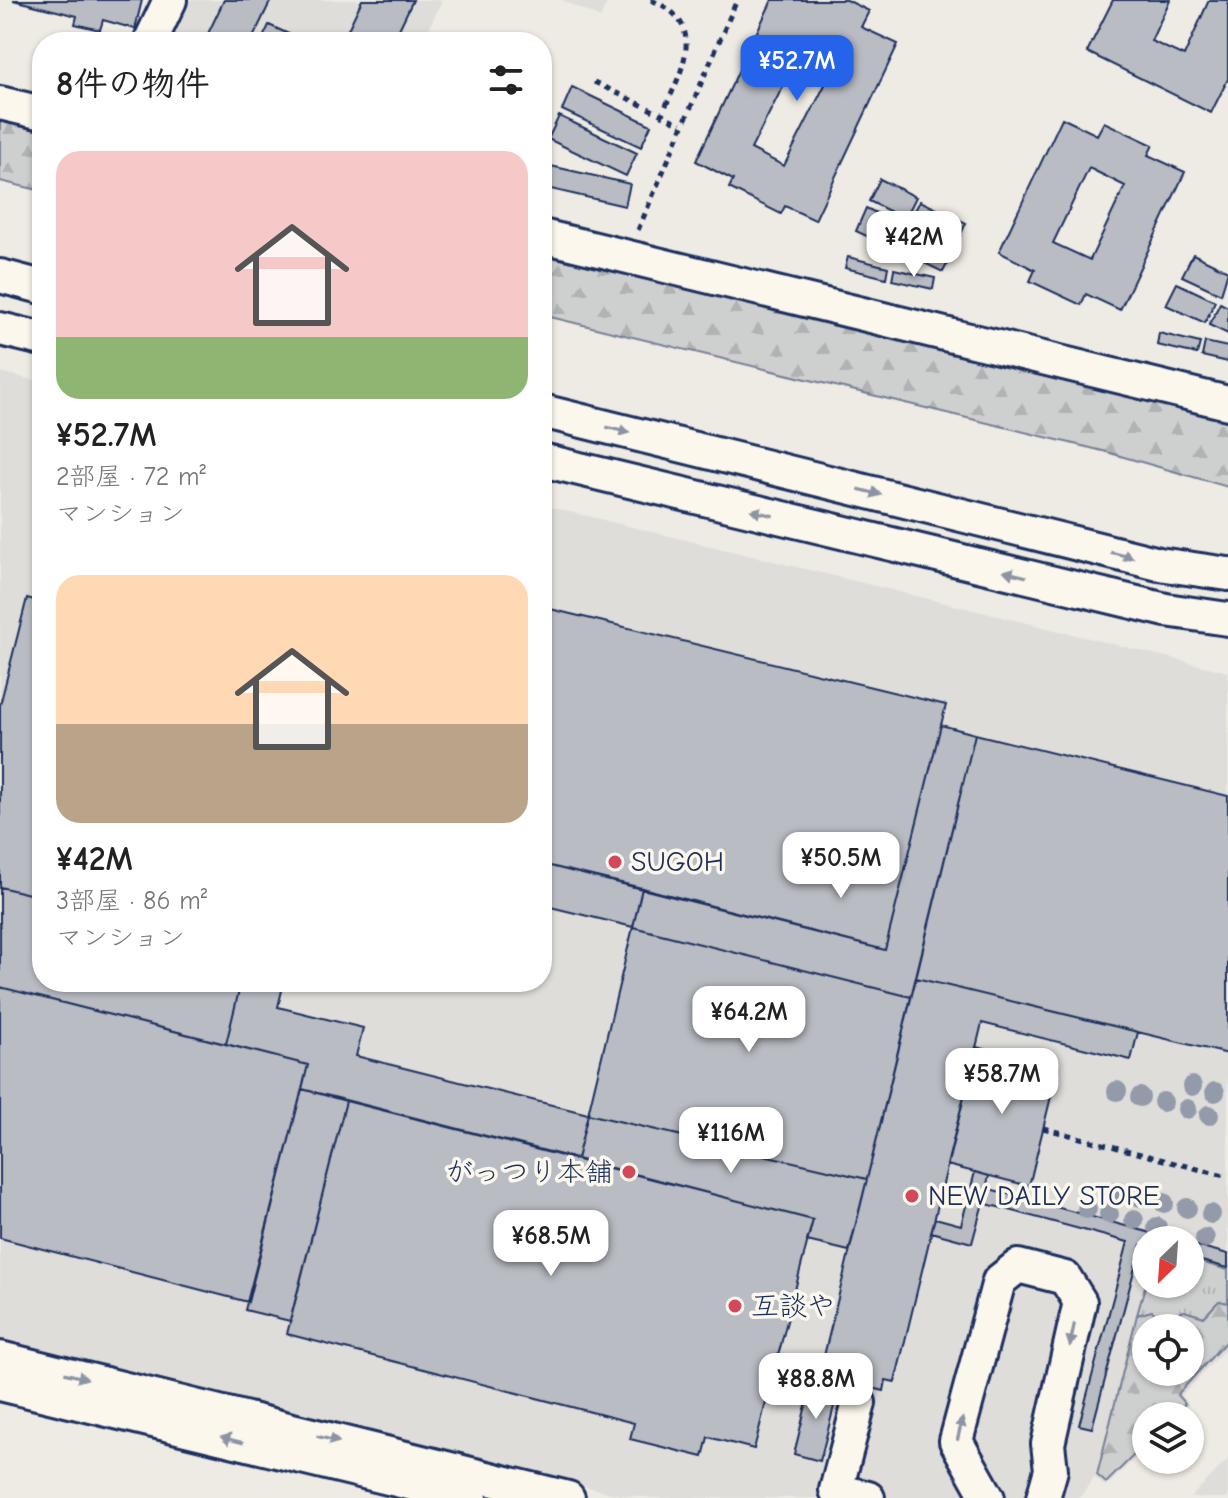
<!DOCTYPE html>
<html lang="ja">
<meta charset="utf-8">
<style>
:root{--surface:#fff;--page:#f6f6f6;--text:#222;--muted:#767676;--accent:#2563eb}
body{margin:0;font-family:"Comic Neue","Klee One",sans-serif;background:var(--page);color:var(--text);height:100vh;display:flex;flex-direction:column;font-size:30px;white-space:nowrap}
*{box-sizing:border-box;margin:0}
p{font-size:26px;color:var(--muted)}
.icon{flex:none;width:44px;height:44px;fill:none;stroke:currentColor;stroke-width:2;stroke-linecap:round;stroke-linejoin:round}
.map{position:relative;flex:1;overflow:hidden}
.side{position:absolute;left:32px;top:32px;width:520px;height:960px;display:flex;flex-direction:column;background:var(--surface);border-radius:32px;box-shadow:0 2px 6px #0004}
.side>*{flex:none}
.needle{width:52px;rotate:205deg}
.controls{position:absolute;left:1132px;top:1226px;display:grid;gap:16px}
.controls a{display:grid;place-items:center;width:72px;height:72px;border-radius:50%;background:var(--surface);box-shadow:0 2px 6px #0004;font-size:40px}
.price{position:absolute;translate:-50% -68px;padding:0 18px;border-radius:16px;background:#fff;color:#222;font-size:26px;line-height:52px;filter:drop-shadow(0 2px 4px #0008)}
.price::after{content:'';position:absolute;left:50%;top:48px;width:24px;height:18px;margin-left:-12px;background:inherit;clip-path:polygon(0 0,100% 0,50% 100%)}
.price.on{background:var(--accent);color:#fff}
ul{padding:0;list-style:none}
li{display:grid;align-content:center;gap:16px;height:424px;padding:0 24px}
li span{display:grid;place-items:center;height:248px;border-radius:24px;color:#555}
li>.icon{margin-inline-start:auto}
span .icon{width:144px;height:144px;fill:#fffc;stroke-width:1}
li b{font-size:34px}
h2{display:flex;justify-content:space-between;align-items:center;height:96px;padding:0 24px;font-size:34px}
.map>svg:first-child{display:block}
.built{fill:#deddda;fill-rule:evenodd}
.grass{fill:url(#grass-tufts);stroke:#747f96;stroke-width:2}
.forest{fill:url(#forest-firs);stroke:#747f96;stroke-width:2;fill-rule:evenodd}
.building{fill:#b9bcc3;stroke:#1b2f5e;stroke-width:2;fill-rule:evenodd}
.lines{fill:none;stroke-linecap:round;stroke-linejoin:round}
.minor-casing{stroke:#1b2f5e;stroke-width:38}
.path{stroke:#1b2f5e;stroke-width:5;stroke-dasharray:6 6;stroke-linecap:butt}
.minor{stroke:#fbf7ec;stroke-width:32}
.tree{fill:#939aaa}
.oneway{fill:#8b93a5}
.poi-dot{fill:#d1495b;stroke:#fbf7ec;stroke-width:3}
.labels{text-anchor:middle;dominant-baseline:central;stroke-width:7;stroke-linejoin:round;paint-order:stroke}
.poi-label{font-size:28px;fill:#1b2f5e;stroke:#fbf7ec;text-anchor:start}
</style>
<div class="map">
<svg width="1228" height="1498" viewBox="0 0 1228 1498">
<defs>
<pattern id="grass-tufts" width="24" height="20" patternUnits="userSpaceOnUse" patternTransform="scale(2)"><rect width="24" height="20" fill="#cecfcf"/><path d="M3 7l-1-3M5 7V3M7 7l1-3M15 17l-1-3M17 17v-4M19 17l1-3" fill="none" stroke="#b0b2b4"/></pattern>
<pattern id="forest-firs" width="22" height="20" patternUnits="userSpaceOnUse" patternTransform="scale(2)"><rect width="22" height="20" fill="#cecfcf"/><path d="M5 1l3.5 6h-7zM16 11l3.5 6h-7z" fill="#b0b2b4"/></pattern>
</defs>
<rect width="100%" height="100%" fill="#eeebe4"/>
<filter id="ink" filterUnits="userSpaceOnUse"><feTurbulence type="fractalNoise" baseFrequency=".0125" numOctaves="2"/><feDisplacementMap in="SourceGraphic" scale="16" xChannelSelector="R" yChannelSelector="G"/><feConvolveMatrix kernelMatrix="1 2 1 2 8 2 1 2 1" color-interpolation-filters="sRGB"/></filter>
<g filter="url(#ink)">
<path class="built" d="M181 0H442L423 42H162Z
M562 0H608L600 18Z
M0 372 42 382V982H542V505L1228 672V1346L1181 1396 1189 1404 1177 1416H1146V1447L1106 1487 1094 1477 1080 1498H655L620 1495 0 1342ZM1146 1240H1190V1284H1146ZM1146 1328H1190V1372H1146Z
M1228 1459V1498H1190Z"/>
<path class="grass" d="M1190 1259 1228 1270V1303L1219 1301 1204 1317 1184 1311 1163 1321 1152 1311 1137 1315 1146 1283 1190 1284Z"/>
<path class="forest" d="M0 118 42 128V191L0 181Z
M542 250 965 357 1228 419V487L1103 451 542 315Z
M1219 1301 1228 1303V1339L1177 1395 1185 1404 1173 1416H1146V1443L1106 1483 1097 1475 1137 1315 1152 1311 1163 1320 1184 1311 1204 1317ZM1146 1328H1190V1372H1146Z"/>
<path class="building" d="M13 0H142L135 29 103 20 100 30 75 24 77 16Z
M224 0H271L251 42H204Z
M362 0H413L393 42H342Z
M772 0H847L869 11 861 27 898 44 815 220 785 206 781 214 729 188 733 180 696 161ZM806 41 839 57 784 166 751 149Z
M1113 0H1170L1151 41 1184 56 1209 0H1228V79L1211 113 1087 52Z
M269 25 306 42H261Z
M572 87 651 125 641 147 562 110Z
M559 116 637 153 626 176 548 139Z
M1062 118 1097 135 1104 122 1153 145 1148 155 1185 172 1120 310 1086 294 1081 305 1030 281 1035 270 999 252ZM1089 168 1125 186 1090 260 1053 243Z
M542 164 630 184 625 206 542 187Z
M880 179 916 197 905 219 869 201Z
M920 201 966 223 957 243 910 220Z
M866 208 903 226 892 248 856 231Z
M905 227 954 251 943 272 895 249Z
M1193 254 1228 271 1221 294 1182 276Z
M848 257 888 267 886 278 845 268Z
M894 269 935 278 933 289 892 280Z
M1177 283 1215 301 1205 323 1166 305Z
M1220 303 1228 307V334L1209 325Z
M1159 333 1200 343 1197 354 1157 345Z
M1205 342 1228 347V362L1202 356Z
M27 598 42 602V897L0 887V705Z
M542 607 946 705 885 950 542 864Z
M941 725 975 734 911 997 633 927 642 888 885 950Z
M975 734 1228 796V1054L916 978Z
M542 864 642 888 633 927 542 905Z
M0 887 42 897V982H241L226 1044 0 987Z
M633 927 911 997 867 1179 588 1114Z
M916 978 1138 1032 1131 1060 982 1023 895 1382 886 1380 884 1391 823 1376 826 1365 822 1364Z
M241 982H284L278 1007 363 1028 356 1056 588 1114 577 1159 302 1089 308 1065 226 1044Z
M0 987 308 1065 248 1302 0 1238Z
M976 1047 1058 1068 1029 1186 947 1165Z
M302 1089 346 1101 290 1321 245 1310Z
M346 1101 813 1220 754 1449 708 1437 703 1457 630 1439 634 1423 287 1334Z
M588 1114 867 1179 849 1251 807 1241 813 1220 577 1159Z
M975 1172 989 1176 986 1188 1177 1240H1146V1247L1141 1245 1092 1428 1079 1425 1128 1242 983 1203 972 1243 931 1232 935 1218 961 1225Z
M1190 1244 1228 1254V1268L1190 1258Z
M812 1381 839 1387 820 1461 794 1454Z"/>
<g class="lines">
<g class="minor-casing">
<path id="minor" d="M150 42 170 0
M0 103 42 113
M542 236 1228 403
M0 276 42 287
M0 329 42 339
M542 411 1159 564 1228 574
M542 460 1166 610 1228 619
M0 1358 568 1498
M0 1384 471 1498
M859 1403 836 1490 868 1498
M988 1498 956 1441 999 1281 1018 1266 1065 1278 1080 1302 1048 1444 1051 1470 1043 1498"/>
</g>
<path class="path" d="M651 0C710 23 681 73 662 114
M594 82 681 124
M638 230 737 0
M1043 1128 1228 1177"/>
<use href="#minor" class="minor"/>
</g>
<g class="tree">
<circle cx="1192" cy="1086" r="10"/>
<circle cx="1117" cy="1091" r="10"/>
<circle cx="1215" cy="1092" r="10"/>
<circle cx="1140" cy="1097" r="10"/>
<circle cx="1163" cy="1102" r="10"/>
<circle cx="1187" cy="1109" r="10"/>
<circle cx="1209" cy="1115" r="10"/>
<circle cx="1117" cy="1191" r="10"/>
<circle cx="1140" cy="1197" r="10"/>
<circle cx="1164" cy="1203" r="10"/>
<circle cx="1187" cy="1208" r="10"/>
<circle cx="1087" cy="1209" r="10"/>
<circle cx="1109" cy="1214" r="10"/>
<circle cx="1211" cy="1214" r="10"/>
<circle cx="1134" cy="1220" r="10"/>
<circle cx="1157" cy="1227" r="10"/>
<circle cx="1205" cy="1238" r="10"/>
</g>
<defs><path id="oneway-solid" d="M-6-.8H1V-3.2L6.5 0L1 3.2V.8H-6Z" transform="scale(2)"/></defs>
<g class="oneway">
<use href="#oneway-solid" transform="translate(618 430) rotate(14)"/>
<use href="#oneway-solid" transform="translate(870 492) rotate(14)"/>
<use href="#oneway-solid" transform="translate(762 513) rotate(-166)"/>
<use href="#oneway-solid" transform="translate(1122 555) rotate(14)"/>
<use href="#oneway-solid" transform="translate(1015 574) rotate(-166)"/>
<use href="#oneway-solid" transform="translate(1072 1335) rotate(102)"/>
<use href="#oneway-solid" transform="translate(76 1376) rotate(14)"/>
<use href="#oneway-solid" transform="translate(960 1429) rotate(-77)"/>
<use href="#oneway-solid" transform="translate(328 1439) rotate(14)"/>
<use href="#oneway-solid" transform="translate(232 1440) rotate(-166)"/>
</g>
</g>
<g class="poi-dot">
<circle cx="615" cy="862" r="8"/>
<circle cx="629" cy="1172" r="8"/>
<circle cx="912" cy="1196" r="8"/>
<circle cx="735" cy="1306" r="8"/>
</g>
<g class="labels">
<g class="poi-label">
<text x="631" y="862">SUGOH</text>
<text x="613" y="1172" text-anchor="end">がっつり本舗</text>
<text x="928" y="1196">NEW DAILY STORE</text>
<text x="751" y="1306">互談や</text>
</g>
</g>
</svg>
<div class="controls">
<a><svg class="needle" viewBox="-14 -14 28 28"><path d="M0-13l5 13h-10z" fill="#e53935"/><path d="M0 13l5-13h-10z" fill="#767676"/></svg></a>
<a><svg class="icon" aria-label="locate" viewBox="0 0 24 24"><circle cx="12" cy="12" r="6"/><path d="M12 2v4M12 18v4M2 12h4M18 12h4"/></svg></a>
<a><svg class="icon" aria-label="layers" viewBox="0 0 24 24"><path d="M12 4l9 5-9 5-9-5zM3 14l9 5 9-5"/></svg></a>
</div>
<b class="price on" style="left:797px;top:103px">¥52.7M</b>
<b class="price" style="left:914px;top:279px">¥42M</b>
<b class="price" style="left:841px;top:900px">¥50.5M</b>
<b class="price" style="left:749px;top:1054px">¥64.2M</b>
<b class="price" style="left:1002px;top:1116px">¥58.7M</b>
<b class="price" style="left:731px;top:1175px">¥116M</b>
<b class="price" style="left:551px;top:1278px">¥68.5M</b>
<b class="price" style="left:816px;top:1421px">¥88.8M</b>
<section class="side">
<h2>8件の物件<svg class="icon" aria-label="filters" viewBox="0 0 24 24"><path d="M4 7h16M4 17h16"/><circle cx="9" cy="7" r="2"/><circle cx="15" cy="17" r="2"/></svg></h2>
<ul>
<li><span style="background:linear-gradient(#f6c9c9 75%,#8fb573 0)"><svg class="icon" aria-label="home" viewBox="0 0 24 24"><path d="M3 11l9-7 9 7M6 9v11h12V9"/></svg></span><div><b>¥52.7M</b><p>2部屋 · 72 m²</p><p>マンション</p></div></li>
<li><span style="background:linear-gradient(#ffd9b3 60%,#b9a48a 0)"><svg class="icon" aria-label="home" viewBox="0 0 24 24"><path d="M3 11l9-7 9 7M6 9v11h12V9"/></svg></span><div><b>¥42M</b><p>3部屋 · 86 m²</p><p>マンション</p></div></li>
</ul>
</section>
</div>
